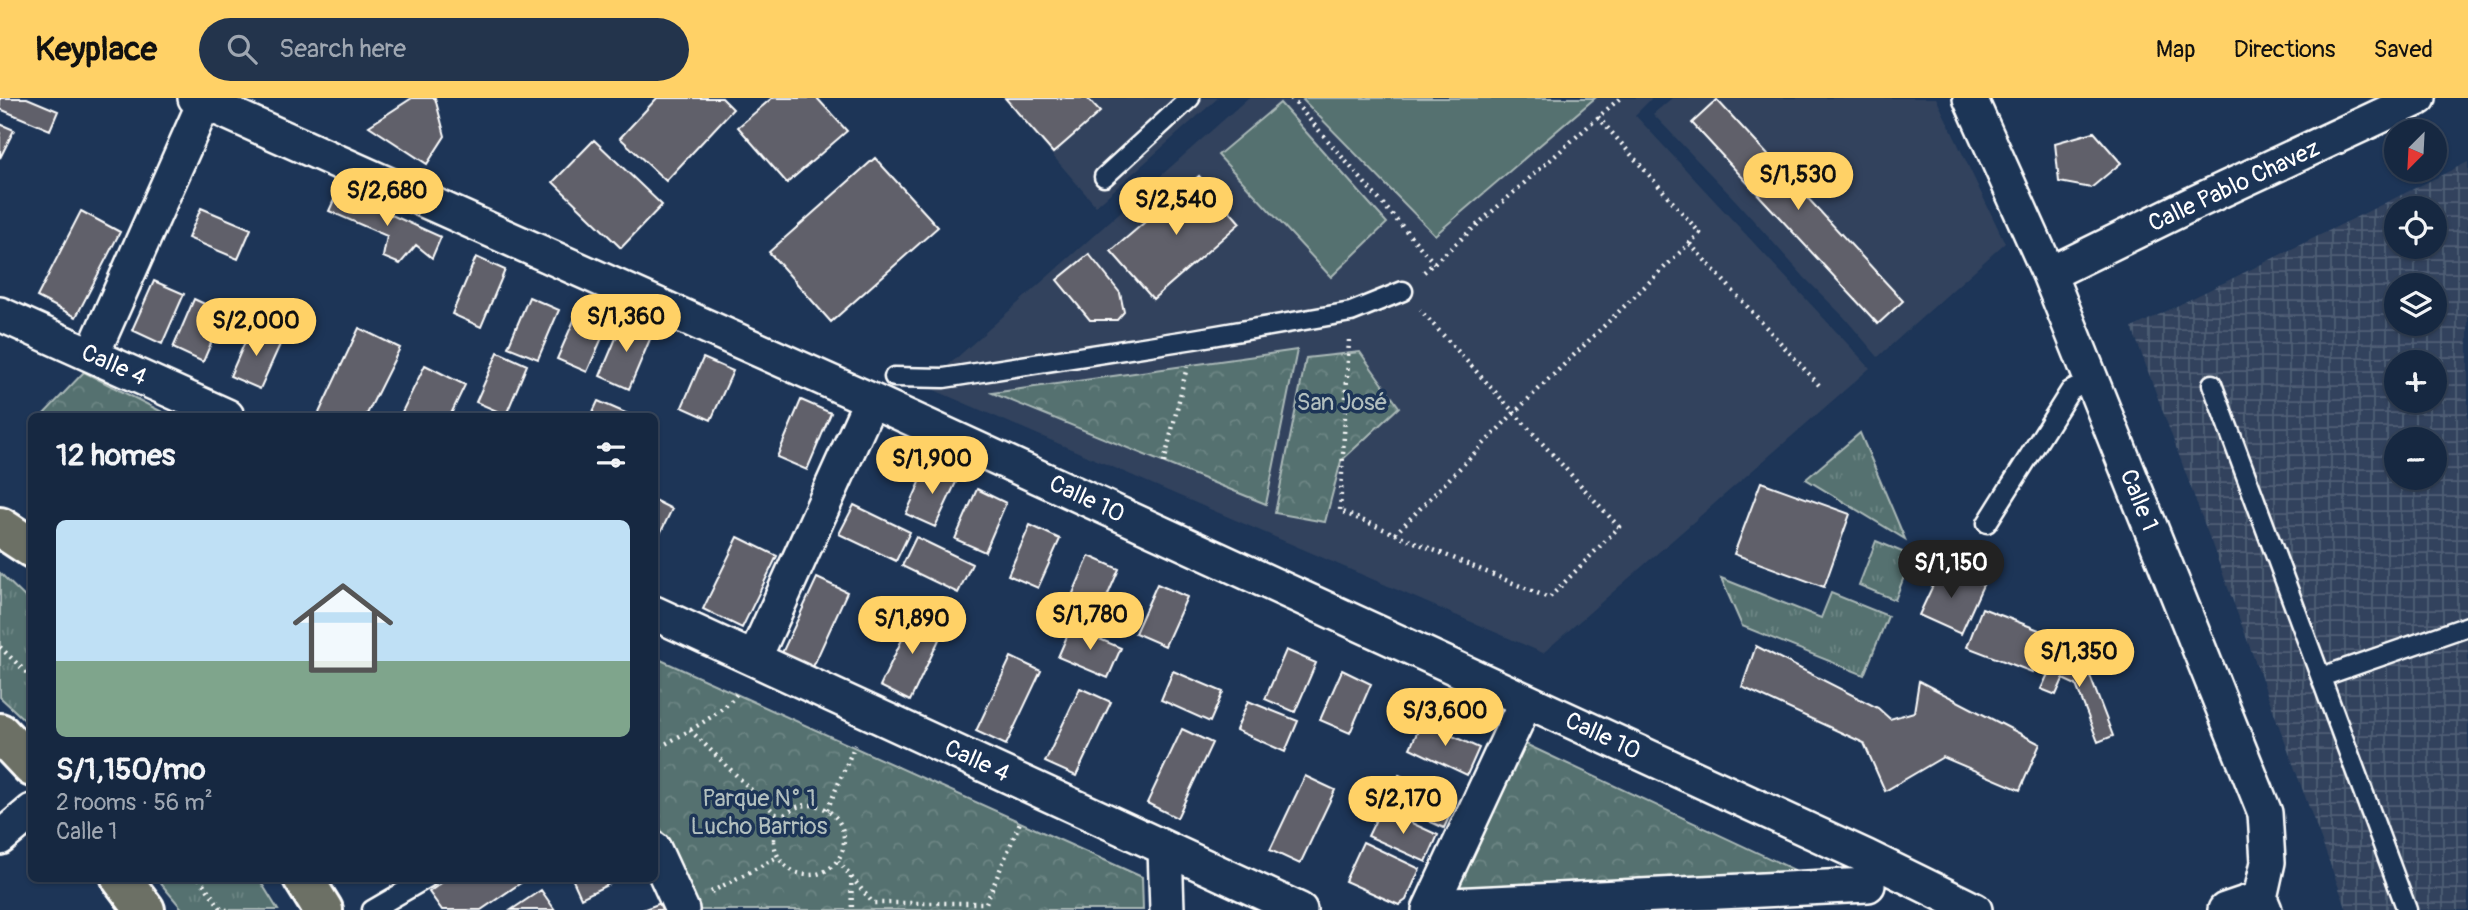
<!DOCTYPE html>
<meta charset="utf-8">
<style>
:root{--surface:#162841;--page:#23344c;--text:#f1f3f6;--muted:#9ea6b1;--line:#35445a;--accent:#ffd166}
body{margin:0;font-family:Pangolin,sans-serif;background:var(--page);color:var(--text);height:100vh;display:flex;flex-direction:column;font-size:26px;white-space:nowrap}
*{box-sizing:border-box;margin:0}
p{font-size:23px;color:var(--muted)}
.icon{flex:none;width:38px;height:38px;fill:none;stroke:currentColor;stroke-width:2;stroke-linecap:round;stroke-linejoin:round}
.map{position:relative;flex:1;overflow:hidden}
.panel{position:absolute;left:28px;top:315px;width:630px;height:469px;display:flex;flex-direction:column;background:var(--surface);border-radius:10px;box-shadow:0 2px 5px #0004,0 0 0 2px var(--line)}
.panel>*{flex:none}
.needle{width:46px;rotate:204deg}
.tools{position:absolute;left:2384px;top:21px;display:grid;gap:14px}
.tools a{display:grid;place-items:center;width:63px;height:63px;border-radius:50%;background:var(--surface);box-shadow:0 2px 5px #0004,0 0 0 2px var(--line);font-size:35px}
.price{position:absolute;translate:-50% -60px;padding:0 16px;border-radius:24px;background:var(--accent);color:#111;font-size:23px;line-height:46px;filter:drop-shadow(0 2px 4px #0008)}
.price::after{content:'';position:absolute;left:50%;top:42px;width:21px;height:16px;margin-left:-10px;background:inherit;clip-path:polygon(0 0,100% 0,50% 100%)}
.price.current{background:#222;color:#fff}
ul{padding:0;list-style:none}
li{display:grid;align-content:center;gap:14px;height:371px;padding:0 28px}
li+li{border-top:2px solid var(--line)}
li span{display:grid;place-items:center;height:217px;border-radius:10px;color:#555}
li>.icon{margin-inline-start:auto}
span .icon{width:126px;height:126px;fill:#fffc;stroke-width:1}
li b{font-size:30px}
h2{display:flex;justify-content:space-between;align-items:center;height:84px;padding:0 28px;font-size:30px}
header{display:flex;align-items:center;gap:42px;box-sizing:border-box;height:98px;padding:0 35px;background:var(--accent);color:#111}
header strong{font-size:33px}
nav{display:flex;gap:38px;margin-inline-start:auto;font-size:24px}
.search{width:490px;height:63px;background:var(--page);display:flex;align-items:center;gap:18px;box-sizing:border-box;padding:0 24px;border-radius:38px;color:var(--muted);font-size:26px}
.map>svg:first-child{display:block}
.built{fill:#31425d}
.industrial{fill:url(#industrial-grid);fill-rule:evenodd}
.grass{fill:url(#grass-tufts);stroke:#aab8b7;stroke-width:2}
.park{fill:url(#park-crowns);stroke:#aab8b7;stroke-width:2}
.garden{fill:#54716f;stroke:#aab8b7;stroke-width:2}
.building{fill:#60606a;stroke:#fff;stroke-width:2}
.lines{fill:none;stroke-linecap:round;stroke-linejoin:round}
.lane-casing{stroke:#fff;stroke-width:23}
.street-casing{stroke:#fff;stroke-width:38}
.primary-casing{stroke:#fff;stroke-width:44}
.path{stroke:#fff;stroke-width:4.5;stroke-dasharray:2 5;stroke-linecap:butt}
.lane{stroke:#1d3557;stroke-width:18}
.street{stroke:#1d3557;stroke-width:33}
.primary{stroke:#6c7065;stroke-width:38}
.labels{text-anchor:middle;dominant-baseline:central;stroke-width:7;stroke-linejoin:round;paint-order:stroke}
.street-label{font-size:24px;fill:#fff;stroke:#1d3557}
.park-label{font-size:24px;fill:#b2bfbe;stroke:#1d3557}
</style>
<header>
<strong>Keyplace</strong>
<div class="search"><svg class="icon" aria-label="search" viewBox="0 0 24 24"><circle cx="10" cy="10" r="6"/><path d="M15 15l6 6"/></svg>Search here</div>
<nav><a>Map</a><a>Directions</a><a>Saved</a></nav>
</header>
<div class="map">
<svg width="2468" height="812" viewBox="0 0 2468 812">
<defs>
<pattern id="industrial-grid" width="8" height="8" patternUnits="userSpaceOnUse" patternTransform="scale(1.75)"><rect width="8" height="8" fill="#31425d"/><path d="M0 4h8M4 0v8" fill="none" stroke="#505e75"/></pattern>
<pattern id="grass-tufts" width="24" height="20" patternUnits="userSpaceOnUse" patternTransform="scale(1.75)"><rect width="24" height="20" fill="#54716f"/><path d="M3 7l-1-3M5 7V3M7 7l1-3M15 17l-1-3M17 17v-4M19 17l1-3" fill="none" stroke="#6e8685"/></pattern>
<pattern id="park-crowns" width="20" height="18" patternUnits="userSpaceOnUse" patternTransform="scale(1.75)"><rect width="20" height="18" fill="#54716f"/><path d="M2 6a3 3 0 1 1 6 0M12 15a3 3 0 1 1 6 0" fill="none" stroke="#6e8685"/></pattern>
</defs>
<rect width="100%" height="100%" fill="#1d3557"/>
<filter id="ink" filterUnits="userSpaceOnUse"><feTurbulence type="fractalNoise" baseFrequency=".0143" numOctaves="2"/><feDisplacementMap in="SourceGraphic" scale="14" xChannelSelector="R" yChannelSelector="G"/><feConvolveMatrix kernelMatrix="1 2 1 2 8 2 1 2 1" color-interpolation-filters="sRGB"/></filter>
<g filter="url(#ink)">
<path class="built" d="M1003 0H1218L1096 108Z
M1248 0H1652L1635 17 1870 270 1543 555 925 288Z
M1672 0H1936L2005 145 1878 259 1843 218 1805 180 1736 103 1653 16Z"/>
<path class="industrial" d="M2468 64V812H2347L2132 230ZM2396 110H2434V149H2396ZM2396 187H2434V226H2396ZM2396 264H2434V303H2396ZM2396 341H2434V380H2396Z"/>
<path class="grass" d="M1860 335 1905 441 1806 381Z
M1876 443 1912 458 1895 502 1859 487Z
M0 475 31 505V628L0 599Z
M1721 480 1821 520 1831 495 1888 518 1864 577 1742 528Z
M157 781H259L278 812H183Z"/>
<path class="park" d="M1297 252 1266 406 992 295Z
M1360 254 1399 309 1341 363 1325 424 1275 415 1306 260Z
M84 274 170 318H42Z
M654 559 1142 779 1143 812H697L655 718Z
M1521 644 1820 784 1447 803Z"/>
<path class="garden" d="M1306 0H1595L1435 137 1303 2Z
M1280 5 1387 125 1331 179 1218 57Z"/>
<path class="building" d="M0 0H27L58 13 50 32 0 11Z
M412 0H435L445 38 427 66 369 28Z
M657 0H722L733 11 666 83 620 40Z
M772 0H817L847 33 787 85 738 29Z
M1005 0H1087L1100 14 1053 55Z
M1717 2 1903 203 1878 226 1692 25Z
M0 26 14 32 0 60Z
M2094 34 2121 65 2091 90 2059 84 2055 45Z
M594 42 662 107 621 150 553 84Z
M875 60 938 129 831 224 769 154Z
M1199 78 1240 125 1153 201 1111 153Z
M338 93 441 139 432 160 416 147 400 166 383 159 387 138 329 113Z
M201 110 251 131 238 161 188 140Z
M81 113 120 134 76 219 37 199Z
M1089 156 1120 195 1124 214 1117 222H1090L1057 182Z
M476 159 505 172 481 229 452 216Z
M154 183 184 196 162 246 132 232Z
M529 199 559 212 538 261 508 249Z
M194 201 224 215 203 264 173 250Z
M582 204 612 217 587 274 557 261Z
M624 221 653 234 629 291 600 278Z
M252 228 282 242 260 291 230 278Z
M359 230 400 250 366 318H321L318 317Z
M498 254 527 267 506 317 476 304Z
M703 260 733 273 711 322 682 309Z
M425 267 465 287 450 318H400Z
M801 302 831 315 807 372 777 359Z
M598 303 628 316 627 318H591Z
M928 366 958 380 935 429 906 416Z
M1761 384 1850 416 1824 489 1734 456Z
M977 391 1006 405 985 454 955 441Z
M654 402 672 411 654 448Z
M854 407 910 434 896 463 839 436Z
M1030 427 1060 441 1038 490 1008 477Z
M738 439 777 458 742 530 703 511Z
M916 439 972 466 958 495 902 468Z
M1089 458 1119 471 1098 520 1068 507Z
M1942 468 1983 487 1961 536 1919 517Z
M817 480 847 494 813 569 782 555Z
M1157 486 1187 499 1165 548 1135 535Z
M1982 510 2047 535 2032 574 1967 549Z
M915 514 945 529 910 603 880 588Z
M1071 529 1121 550 1108 580 1058 559Z
M2062 546 2085 565 2113 638 2098 644 2076 587 2063 581 2056 597 2041 591Z
M1756 548 1878 610 1890 621 1914 614 1919 583 2040 646 2020 692 1943 659 1885 693 1864 645 1742 589Z
M1286 552 1316 565 1295 614 1265 601Z
M1011 559 1041 573 1006 647 976 633Z
M1342 572 1371 586 1350 635 1320 622Z
M1173 573 1223 594 1210 624 1161 602Z
M1080 590 1111 604 1076 678 1045 664Z
M1248 603 1298 623 1285 654 1236 632Z
M1422 624 1479 650 1467 677 1410 650Z
M1182 631 1212 645 1177 720 1147 705Z
M1399 677 1456 703 1444 730 1386 704Z
M1305 678 1335 692 1300 766 1270 752Z
M1381 711 1438 737 1426 764 1368 738Z
M1363 744 1420 771 1406 802 1399 807 1345 783Z
M448 780H528L481 812H442L429 794Z
M572 780H621L581 800Z
M541 792 555 812H511Z
M666 803 669 812H642Z"/>
<g class="lines">
<g class="lane-casing">
<path id="lane" d="M1104 79 1190 0
M894 279 944 280 1194 241 1351 214 1403 193
M2212 286 2407 812
M1987 425 2070 293 2091 282
M2321 579 2468 528
M372 812 427 780"/>
</g>
<g class="street-casing">
<path id="street" d="M195 0 871 302 1867 759 1975 812
M1970 0 2049 176 2265 715 2268 764 2260 800 2265 812
M2049 176 2192 106 2419 0
M0 216 227 318
M92 257 204 5
M654 515 1300 812
M754 561 871 302
M0 740 32 713
M1165 750 1167 812
M654 751 682 812
M1431 808 1868 787
M1429 812 1526 603
M2225 812 2260 800"/>
</g>
<g class="primary-casing">
<path id="primary" d="M0 429 32 450
M0 635 32 669
M121 780 145 812
M303 780 323 812"/>
</g>
<path class="path" d="M1291 0 1434 165
M1690 146 1819 287
M1424 174 1620 0
M1349 242 1340 413 1549 500 1619 429 1420 212
M1164 365 1187 269
M1395 436 1515 314 1700 135 1598 19
M0 549 32 580
M690 632 781 721
M654 652C676 640 728 614 738 593
M774 742a35 35 0 1 1 70 0a35 35 0 1 1-70 0Z
M827 712 855 647
M838 763 873 805H986L1021 722
M851 779 852 812
M199 780 221 810 227 812
M711 794 778 759"/>
<use href="#lane" class="lane"/>
<use href="#street" class="street"/>
<use href="#primary" class="primary"/>
</g>
</g>
<g class="labels">
<g class="street-label">
<text transform="translate(2234 88) rotate(-25)">Calle Pablo Chavez</text>
<text transform="translate(114 267) rotate(24)">Calle 4</text>
<text transform="translate(1087 401) rotate(25)">Calle 10</text>
<text transform="translate(2139 402) rotate(68)">Calle 1</text>
<text transform="translate(1603 638) rotate(25)">Calle 10</text>
<text transform="translate(977 663) rotate(25)">Calle 4</text>
</g>
<g class="park-label">
<text x="1342" y="304">San José</text>
<text x="759" y="700">Parque N° 1<tspan x="759" dy="28">Lucho Barrios</tspan></text>
</g>
</g>
</svg>
<div class="tools">
<a><svg class="needle" viewBox="-14 -14 28 28"><path d="M0-13l5 13h-10z" fill="#e53935"/><path d="M0 13l5-13h-10z" fill="#9ea6b1"/></svg></a>
<a><svg class="icon" aria-label="locate" viewBox="0 0 24 24"><circle cx="12" cy="12" r="6"/><path d="M12 2v4M12 18v4M2 12h4M18 12h4"/></svg></a>
<a><svg class="icon" aria-label="layers" viewBox="0 0 24 24"><path d="M12 4l9 5-9 5-9-5zM3 14l9 5 9-5"/></svg></a>
<a>+</a>
<a>−</a>
</div>
<b class="price" style="left:1798px;top:114px">S/1,530</b>
<b class="price" style="left:387px;top:130px">S/2,680</b>
<b class="price" style="left:1176px;top:139px">S/2,540</b>
<b class="price" style="left:626px;top:256px">S/1,360</b>
<b class="price" style="left:256px;top:260px">S/2,000</b>
<b class="price" style="left:932px;top:398px">S/1,900</b>
<b class="price current" style="left:1951px;top:502px">S/1,150</b>
<b class="price" style="left:1090px;top:554px">S/1,780</b>
<b class="price" style="left:912px;top:558px">S/1,890</b>
<b class="price" style="left:2079px;top:591px">S/1,350</b>
<b class="price" style="left:1445px;top:650px">S/3,600</b>
<b class="price" style="left:1403px;top:738px">S/2,170</b>
<section class="panel">
<h2>12 homes<svg class="icon" aria-label="filters" viewBox="0 0 24 24"><path d="M4 7h16M4 17h16"/><circle cx="9" cy="7" r="2"/><circle cx="15" cy="17" r="2"/></svg></h2>
<ul>
<li><span style="background:linear-gradient(#bfe0f5 65%,#7fa58c 0)"><svg class="icon" aria-label="home" viewBox="0 0 24 24"><path d="M3 11l9-7 9 7M6 9v11h12V9"/></svg></span><div><b>S/1,150/mo</b><p>2 rooms · 56 m²</p><p>Calle 1</p></div></li>
</ul>
</section>
</div>
